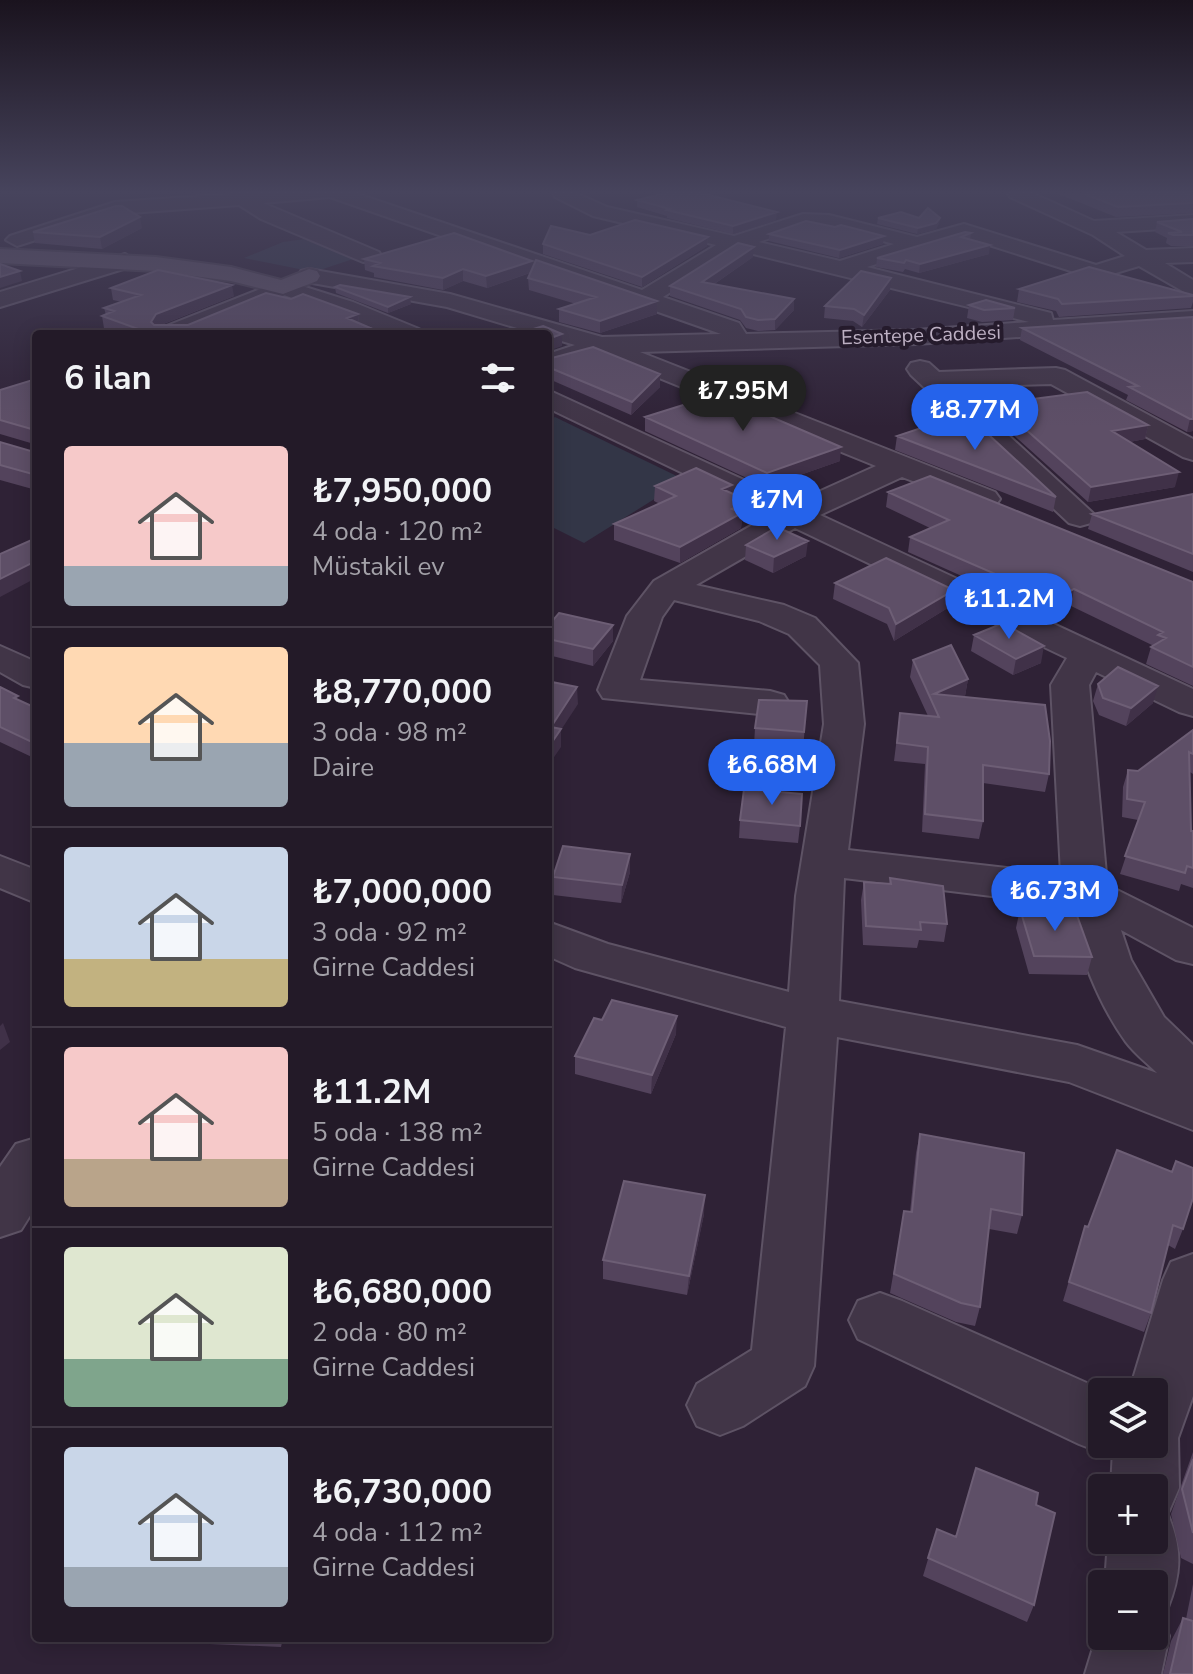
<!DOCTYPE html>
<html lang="tr">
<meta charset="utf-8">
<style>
:root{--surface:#231a28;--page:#2f2734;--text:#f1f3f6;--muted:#a3a1a8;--line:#403845;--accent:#2563eb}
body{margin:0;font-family:"Nunito Sans",sans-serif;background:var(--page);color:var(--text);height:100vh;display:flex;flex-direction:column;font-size:30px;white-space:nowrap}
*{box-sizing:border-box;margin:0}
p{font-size:26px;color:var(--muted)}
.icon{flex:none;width:44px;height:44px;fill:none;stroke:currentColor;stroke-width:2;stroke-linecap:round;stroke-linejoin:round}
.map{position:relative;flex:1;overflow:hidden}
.side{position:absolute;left:32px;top:330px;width:520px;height:1312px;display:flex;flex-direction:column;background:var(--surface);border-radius:8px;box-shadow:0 4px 20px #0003,0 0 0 2px var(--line)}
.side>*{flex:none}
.buttons{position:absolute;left:1088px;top:1378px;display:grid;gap:16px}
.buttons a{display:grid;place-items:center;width:80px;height:80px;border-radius:8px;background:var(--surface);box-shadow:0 4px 20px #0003,0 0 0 2px var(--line);font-size:40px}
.price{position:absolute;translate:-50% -68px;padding:0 18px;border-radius:28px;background:var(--accent);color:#fff;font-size:26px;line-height:52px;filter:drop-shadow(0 2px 4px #0008)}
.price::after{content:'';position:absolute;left:50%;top:48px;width:24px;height:18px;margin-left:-12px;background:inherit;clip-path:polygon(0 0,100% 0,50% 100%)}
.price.current{background:#222;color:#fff}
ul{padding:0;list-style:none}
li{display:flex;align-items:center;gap:24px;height:200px;padding:0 32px}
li+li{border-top:2px solid var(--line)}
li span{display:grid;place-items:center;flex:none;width:224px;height:160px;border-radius:8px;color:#555}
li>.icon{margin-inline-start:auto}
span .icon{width:96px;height:96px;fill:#fffc;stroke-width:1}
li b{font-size:34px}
h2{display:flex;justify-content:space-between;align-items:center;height:96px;padding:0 32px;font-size:34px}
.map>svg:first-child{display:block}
.green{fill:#333647}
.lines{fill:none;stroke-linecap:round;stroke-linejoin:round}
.minor-casing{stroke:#5e5365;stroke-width:4}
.major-casing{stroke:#4a3f50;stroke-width:4}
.minor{fill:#413547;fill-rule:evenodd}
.major{fill:#605367;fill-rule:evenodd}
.wall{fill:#53435c}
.shaded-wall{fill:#403148}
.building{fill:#5e4f67;stroke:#6d5e75;stroke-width:2}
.labels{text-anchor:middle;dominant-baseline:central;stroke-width:8;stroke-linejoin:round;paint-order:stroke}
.far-street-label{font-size:20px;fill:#bdb0c3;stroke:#251b2c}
</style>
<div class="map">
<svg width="1193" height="1674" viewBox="0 0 1193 1674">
<rect width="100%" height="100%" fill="#2f2236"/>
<path class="green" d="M305 239 354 255 353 259 314 272 244 258 283 242Z
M555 417 685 480 584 543 548 525V421Z"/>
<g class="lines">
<g class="minor-casing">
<path id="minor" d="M248 193H355L642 290 716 245 593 216 555 197 553 193H576L607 207 734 236 803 214 829 215 917 237 964 224 1096 265 1125 256 1093 235 1010 197 1008 193H1032L1094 221 1193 215V227L1116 232 1146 250 1193 248V262L1165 263 1193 280V297L1139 266 1096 279 964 237 867 267 1051 313 1053 320 1193 311V325L916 344 640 352 995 492 1000 499 995 506 984 508 902 477 820 515 1193 689V716L1179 712 1096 672 1089 685 1107 885 1193 928V964L1176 960 1121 930 1131 960 1164 1017 1193 1045V1130L1069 1082 837 1037 814 1366 805 1386 743 1426 720 1435 697 1426 687 1405 697 1384 752 1350 786 1027 575 968 548 956V922L608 944 789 992 796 896 824 724 820 665 789 634 759 621 674 600 662 617 640 680 770 691 784 695 789 703 784 711 770 715 603 698 598 690 627 616 654 581 770 515 548 408V390L794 503 876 466 600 354 548 370V354L575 345 548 337V334H537L447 307 301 281 298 276 301 271 309 269 450 294 602 337 721 334 330 197 263 203 379 252 382 257 379 262H363L261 219 239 205 117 214 17 246 6 240 10 236 115 202ZM805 226 829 227 894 244 840 261 759 242ZM737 250 1029 322 916 330 746 334 739 323 663 297ZM795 528 1067 658 1051 685 1061 874 848 850 864 724 858 663 815 618 784 605 696 585ZM844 878 1066 905C1080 952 1097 1002 1126 1042 1134 1053 1147 1063 1157 1073L1077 1045 839 1001Z
M125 254 136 261 133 266 0 307V292Z
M283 280 353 302 419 329 422 334H389L284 295 189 334H156L159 329Z
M920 361 929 363 939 372 1056 368 1065 370 1193 439V460L1183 457 1051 384 956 387 1096 516 1091 523 1080 526 1069 523 911 375 907 369 911 363Z
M0 646 36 662V688L23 685 0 672Z
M0 856 36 870V903L0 888Z
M36 1138V1206L21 1230 0 1237V1167L16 1144Z
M1193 1254V1396L1178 1438 1179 1488 1169 1511 1164 1514 1168 1515C1183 1550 1181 1575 1167 1610L1160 1613 1169 1636 1161 1674H1085L1102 1618V1636H1154V1584H1105L1108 1540H1154V1488H1111L1113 1449 1102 1453 1079 1444 858 1339 849 1320 858 1301 880 1293 902 1301 1107 1392H1102V1444H1154V1392H1129L1163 1280 1171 1262Z"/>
</g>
<g class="major-casing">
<path id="major" d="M0 249 156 257 231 267 281 280 309 269 317 271 320 276 317 281 283 294 231 281 156 271 0 263Z"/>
</g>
<use href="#minor" class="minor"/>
<use href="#major" class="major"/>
</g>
<path class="wall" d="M1056 193H1185L1193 196V213L1116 217Z
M637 200 776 220 733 234 667 218V216L637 207Z
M878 218H940L939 223 936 229 917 234 877 224Z
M1193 219V246H1171L1166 243 1167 238 1155 232 1157 222Z
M142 228 102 249 35 243 33 232Z
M971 233 970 239 989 254 919 273 905 269 903 272 876 267 877 258Z
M769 234 883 244 839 258 769 241Z
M590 235 708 237 707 246 642 287 543 254V244Z
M753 257 713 285 794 299V310L775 330 758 331 746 328 740 320 670 296V286Z
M364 259 532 261V269L657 301V314L600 333 559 322V309L576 304 529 290 528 278 530 273 487 288 463 281 443 290 374 277V273L365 270Z
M335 287 411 304 388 313 336 293Z
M111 288 234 296 161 325H188L358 314 359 323 384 334H121L104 328 102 316 106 315 104 308 122 302 113 300Z
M1019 289 1193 295V302L1191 308 1059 317 1056 311 1017 302Z
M890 290 862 327 853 321 824 318 825 306Z
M969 305 1015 308 1013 320 982 322 967 318Z
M1193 317V431L1187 432 1126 400 1128 395 1020 340 1022 328Z
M548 359 660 374V387L631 415 549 379Z
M36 376V490L0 480V442L34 452V444L0 434V390L33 380Z
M990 398 1033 399 1148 425 1145 439 1129 442 1175 487 1088 502 988 412Z
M645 417 840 461 766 487 645 431Z
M897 436 1056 497 1053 512 895 450Z
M655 486 732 493 749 501 748 516 742 519 741 528 680 563 614 540V524L660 504 654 501Z
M888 492 1193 582V686L1146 664 1151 647 1154 646 1071 606 1051 616 908 552 910 537 930 528 886 507Z
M1193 494V572L1088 529 1092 514Z
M746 545 806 556 773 573 745 560Z
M835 583 954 590 951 606 894 641 887 624 833 599Z
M613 625V641L593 666 548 655V626Z
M974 635 1041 663 1013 675 971 651Z
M913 660 968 679 965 696 963 697 1049 774 1045 792 983 783V821L979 839 922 832 925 764 894 761 900 713 928 716 910 677Z
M1098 684 1153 703 1126 726 1099 715 1093 701Z
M0 687 19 700 36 708V759L0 742Z
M807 701 803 750 754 745 755 728Z
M1193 730V774L1190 772 1191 831H1193V888L1181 884 1179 891 1120 874 1138 820 1122 817 1123 787 1128 770 1138 771Z
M740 820 800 826 798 843 739 838Z
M630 872 621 903 553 895V877Z
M890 878 947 924 944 942 919 940 917 948 863 945 861 900 864 882 889 884Z
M1020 909 1092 957 1087 975 1029 974 1016 928Z
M676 1034 651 1094 575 1074V1056Z
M920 1134 1022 1215 1017 1234 989 1229 980 1307 975 1326 956 1322 890 1293 904 1211 910 1212 916 1153Z
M1117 1150 1183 1229 1175 1249 1168 1245 1151 1313 1144 1332 1063 1301 1085 1226 1088 1227Z
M704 1214 687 1295 603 1279V1260Z
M1193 1452V1564L1181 1558 1171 1514Z
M1036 1505 1034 1605 1027 1622 923 1576 937 1529 956 1537Z
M1193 1584V1674H1163L1171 1641 1183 1618 1186 1619Z
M162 1638H283L281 1647 163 1642Z"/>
<path class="shaded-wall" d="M777 212 776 220 733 234V226Z
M140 217 142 228 102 249 100 237Z
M940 218 939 223 936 229 917 234 918 228Z
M884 236 883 244 839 258 840 250Z
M708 237 707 246 642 287V277Z
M990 245 989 254 919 273 920 264Z
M754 247 753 257 701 293 702 282Z
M532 261V272L487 288 486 276Z
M463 269V281L443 290V278Z
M20 271 22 281 0 288V277Z
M891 278 890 290 862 327 864 315Z
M232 285 234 296 158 326 153 334 151 322 156 314Z
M410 297 411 304 388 313V307Z
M794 299V310L775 330V319Z
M657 301V314L600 333V321Z
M358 314 359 326 347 318Z
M562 334V346L548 351V339Z
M660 374V387L631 415 632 402Z
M1190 419H1193V431L1187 432Z
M1148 425 1145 439 1109 446 1112 431Z
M841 447 840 461 766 487 767 473Z
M1179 472 1175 487 1088 502 1091 487Z
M732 485V500L722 489Z
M749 501 748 516 742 519 741 528 680 563V547L732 509Z
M808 541 806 556 773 573 774 557Z
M36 561V578L0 597V579Z
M1074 589 1071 606 1051 616 1055 600Z
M954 590 951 606 894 641 896 624Z
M613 625V641L593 666V649Z
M1044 646 1041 663 1013 675 1016 659Z
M968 679 965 696 936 708 934 694Z
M1158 686 1153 703 1126 726 1131 708Z
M577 687 578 704 561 730V747L548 766V748L551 727Z
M630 854V872L621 903 622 885Z
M677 1016 676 1034 651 1094 652 1075Z
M3 1023 10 1042 0 1050V1026Z
M705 1195 704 1214 687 1295 689 1276Z"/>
<path class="building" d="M665 193H701L777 212 733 226 667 210 670 209 637 200Z
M1082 193H1185L1193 196V203L1118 207Z
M116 206H122L140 217 100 237 33 232Z
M928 208 940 218 936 223 918 228 878 218 901 212 919 218Z
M1193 219V235H1173L1168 233 1182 232 1157 222Z
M635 220 708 237 642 277 543 244 551 226 590 235Z
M806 221 835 227 841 225 884 236 840 250 769 234Z
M965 232 971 233 961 237 990 245 920 264 906 260 904 263 877 258Z
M454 233 532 261 486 276 463 269 443 278 373 266 380 263 364 259Z
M738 243 754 247 702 282 794 299 775 319 758 320 746 317 741 309 670 286Z
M536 260 657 301 600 321 559 309 596 297 528 278Z
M0 264 20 271 0 277Z
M1089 267 1193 295V296L1062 304 1058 299 1019 289Z
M158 270 232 285 156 314 151 322 154 325H188L266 293 291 299 303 294 358 314 347 318 384 334H152L102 316 114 311 104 308 141 295 111 288Z
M861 271 891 278 864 315 854 309 825 306Z
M340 285 410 297 388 307 335 287Z
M986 300 1015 308 984 310 969 305Z
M1193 317V419H1190L1129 387 1138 386 1022 328Z
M543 326 562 334 548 339V334H517Z
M593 347 660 374 632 402 548 367V359Z
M36 376V475L0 465V442L34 452 35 430 0 420V390L33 380Z
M1087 392 1148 425 1112 431 1179 472 1091 487 990 398 1023 393 1033 399Z
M718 394 841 447 767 473 645 417Z
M975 422 1056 497 897 436 930 425 946 432Z
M696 468 732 485 722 489 749 501 732 509 742 513 680 547 614 524 676 496 655 486Z
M930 476 1193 582V667L1151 647 1166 638 1158 635 1163 632 1074 589 1055 600 910 537 949 520 888 492Z
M1193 494V554L1092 514Z
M777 527 808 541 774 557 746 545Z
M36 538V561L0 579V554Z
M886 558 954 590 896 624 889 608 835 583Z
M559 613 613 625 593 649 548 639V626Z
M1003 623 1044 646 1016 659 974 635Z
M951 645 968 679 934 694 1045 705 1050 741 1049 774 983 765V821L925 814 928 747 897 743 900 713 939 717 913 660Z
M1118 667 1158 686 1131 708 1103 698 1098 684Z
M552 682 577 687 551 727 561 729 548 748V688Z
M0 687 18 696 14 698 36 708V744L0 727Z
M759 700 807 701 804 732 755 728Z
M1193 730V754L1189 752 1191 831H1193V868L1187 866 1185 873 1125 856 1145 802 1127 799 1128 770 1138 771Z
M744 789 802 794 800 826 740 820Z
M563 846 630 854 622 885 553 877Z
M890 878 943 886 947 924 920 922 921 930 866 926 864 882 891 884Z
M1020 909 1075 910 1092 957 1034 956Z
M612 1000 677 1016 652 1075 575 1056 594 1018 602 1020Z
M920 1134 1024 1153 1022 1215 991 1209 980 1307 961 1303 894 1274 904 1211 912 1212Z
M1117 1150 1172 1172 1176 1161 1193 1168V1198L1183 1229 1173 1225 1151 1313 1069 1282 1085 1226 1088 1227Z
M624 1181 705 1195 689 1276 603 1260Z
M1193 1459V1533L1182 1489Z
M976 1468 1038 1493 1036 1505 1055 1513 1034 1605 928 1558 937 1529 956 1537Z
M1183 1618 1193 1621V1674H1170Z"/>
<linearGradient id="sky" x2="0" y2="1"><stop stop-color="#1a131e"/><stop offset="0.45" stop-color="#47445d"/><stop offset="1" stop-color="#47445d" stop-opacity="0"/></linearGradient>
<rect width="1193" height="427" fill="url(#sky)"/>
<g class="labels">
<g class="far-street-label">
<text transform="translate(921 335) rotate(-2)">Esentepe Caddesi</text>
</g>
</g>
</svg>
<div class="buttons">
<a><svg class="icon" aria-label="layers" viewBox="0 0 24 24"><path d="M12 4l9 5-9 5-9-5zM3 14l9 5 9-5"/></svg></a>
<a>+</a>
<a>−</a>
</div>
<b class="price current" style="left:743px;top:433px">₺7.95M</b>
<b class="price" style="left:975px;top:452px">₺8.77M</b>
<b class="price" style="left:777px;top:542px">₺7M</b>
<b class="price" style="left:1009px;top:641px">₺11.2M</b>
<b class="price" style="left:772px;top:807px">₺6.68M</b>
<b class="price" style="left:1055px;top:933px">₺6.73M</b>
<section class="side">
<h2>6 ilan<svg class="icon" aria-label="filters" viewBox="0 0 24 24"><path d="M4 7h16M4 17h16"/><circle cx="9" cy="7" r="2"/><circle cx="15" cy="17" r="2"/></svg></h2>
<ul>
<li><span style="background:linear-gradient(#f6c9c9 75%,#9aa5b1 0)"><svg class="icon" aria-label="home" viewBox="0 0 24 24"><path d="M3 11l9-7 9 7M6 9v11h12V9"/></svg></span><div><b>₺7,950,000</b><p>4 oda · 120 m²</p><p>Müstakil ev</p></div></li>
<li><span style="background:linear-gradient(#ffd9b3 60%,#9aa5b1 0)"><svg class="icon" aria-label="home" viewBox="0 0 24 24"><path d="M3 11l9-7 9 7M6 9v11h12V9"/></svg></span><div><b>₺8,770,000</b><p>3 oda · 98 m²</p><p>Daire</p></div></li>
<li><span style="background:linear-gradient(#c9d6e8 70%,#c2b280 0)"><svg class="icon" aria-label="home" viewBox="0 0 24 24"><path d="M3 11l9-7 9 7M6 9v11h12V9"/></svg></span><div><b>₺7,000,000</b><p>3 oda · 92 m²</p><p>Girne Caddesi</p></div></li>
<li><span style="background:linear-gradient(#f6c9c9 70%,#b9a48a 0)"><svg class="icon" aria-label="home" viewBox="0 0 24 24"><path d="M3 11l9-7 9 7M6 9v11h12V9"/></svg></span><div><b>₺11.2M</b><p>5 oda · 138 m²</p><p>Girne Caddesi</p></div></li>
<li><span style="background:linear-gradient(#dfe7d0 70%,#7fa58c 0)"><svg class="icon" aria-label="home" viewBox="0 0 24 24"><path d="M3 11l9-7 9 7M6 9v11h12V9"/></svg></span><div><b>₺6,680,000</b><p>2 oda · 80 m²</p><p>Girne Caddesi</p></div></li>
<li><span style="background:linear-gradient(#c9d6e8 75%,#9aa5b1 0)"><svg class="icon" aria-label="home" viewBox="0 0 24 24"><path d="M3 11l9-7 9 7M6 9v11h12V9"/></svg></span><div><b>₺6,730,000</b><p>4 oda · 112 m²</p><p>Girne Caddesi</p></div></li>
</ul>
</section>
</div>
